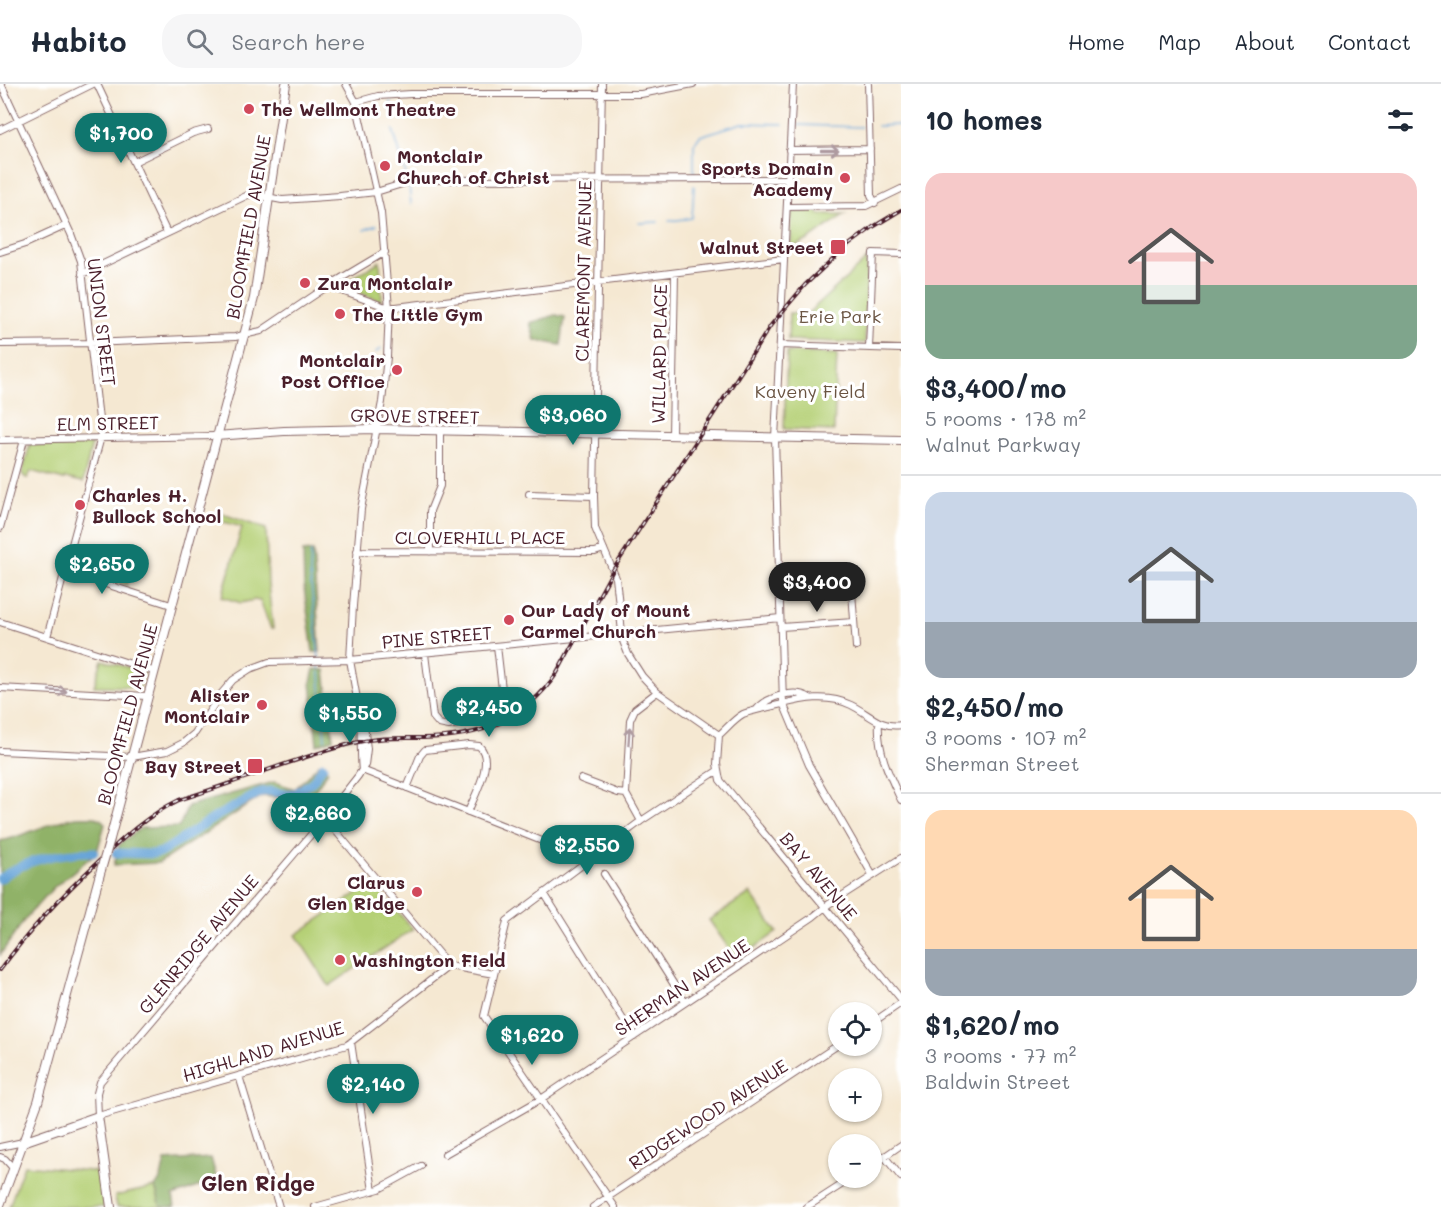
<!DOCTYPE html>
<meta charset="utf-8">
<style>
:root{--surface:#fff;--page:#f6f6f7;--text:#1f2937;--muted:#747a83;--line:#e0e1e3;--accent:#0f766e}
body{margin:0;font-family:Mali,sans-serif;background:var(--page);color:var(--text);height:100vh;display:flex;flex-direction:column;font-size:22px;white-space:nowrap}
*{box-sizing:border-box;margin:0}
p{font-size:20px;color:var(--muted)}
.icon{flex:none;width:33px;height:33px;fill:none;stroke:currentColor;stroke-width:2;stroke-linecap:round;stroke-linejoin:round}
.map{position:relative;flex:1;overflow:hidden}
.side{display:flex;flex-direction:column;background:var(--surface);width:540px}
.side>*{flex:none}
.tools{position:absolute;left:828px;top:918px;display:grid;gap:12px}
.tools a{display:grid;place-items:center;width:54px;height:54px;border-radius:50%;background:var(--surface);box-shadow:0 2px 4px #0004;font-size:30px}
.price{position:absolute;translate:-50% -51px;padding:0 14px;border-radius:21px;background:var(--accent);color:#fff;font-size:20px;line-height:39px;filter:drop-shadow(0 2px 3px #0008)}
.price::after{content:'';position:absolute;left:50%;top:36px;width:18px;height:14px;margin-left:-9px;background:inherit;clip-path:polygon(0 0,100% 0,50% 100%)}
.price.selected{background:#222;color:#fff}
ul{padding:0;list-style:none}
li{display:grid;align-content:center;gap:12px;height:318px;padding:0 24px}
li+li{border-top:2px solid var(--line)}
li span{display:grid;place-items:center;height:186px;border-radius:18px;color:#555}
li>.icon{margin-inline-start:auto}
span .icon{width:108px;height:108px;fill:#fffc;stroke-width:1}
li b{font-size:26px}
h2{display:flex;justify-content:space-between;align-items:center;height:72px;padding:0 24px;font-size:26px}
header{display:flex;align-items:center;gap:36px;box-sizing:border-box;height:84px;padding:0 30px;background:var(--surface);border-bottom:2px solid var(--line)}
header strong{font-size:28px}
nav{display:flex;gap:33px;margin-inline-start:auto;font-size:21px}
.search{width:420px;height:54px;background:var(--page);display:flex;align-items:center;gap:15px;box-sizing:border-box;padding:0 21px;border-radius:24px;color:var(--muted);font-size:22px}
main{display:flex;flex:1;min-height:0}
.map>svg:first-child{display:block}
.green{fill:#b5d076;stroke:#807850;stroke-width:1.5}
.forest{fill:#90b267;stroke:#6d6849;stroke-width:1.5}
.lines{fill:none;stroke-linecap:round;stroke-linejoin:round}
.stream{stroke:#65a3d7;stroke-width:1.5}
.river{stroke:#65a3d7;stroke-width:9}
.minor-casing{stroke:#866565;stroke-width:8}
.major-casing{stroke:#866565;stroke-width:10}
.minor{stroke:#fff;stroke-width:6}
.major{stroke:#fff;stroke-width:8}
.rail-casing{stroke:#4a1f2b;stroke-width:4}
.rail{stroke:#fff;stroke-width:1.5;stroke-dasharray:4.5;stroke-linecap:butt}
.major-bridge-casing{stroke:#866565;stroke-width:10;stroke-linecap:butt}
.major-bridge{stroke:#fff;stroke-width:8}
.oneway{stroke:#ae9aa0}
.poi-dot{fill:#d1495b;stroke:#fff;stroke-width:2}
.labels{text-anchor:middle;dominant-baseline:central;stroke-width:6;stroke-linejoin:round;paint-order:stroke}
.poi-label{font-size:18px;font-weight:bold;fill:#4a1f2b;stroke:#fff;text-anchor:start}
.street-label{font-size:18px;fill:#4a1f2b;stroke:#fff}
.park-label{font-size:18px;fill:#6a5442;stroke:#fff}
.quarter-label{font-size:21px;font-weight:bold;fill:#4a1f2b;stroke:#fff}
</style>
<header>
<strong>Habito</strong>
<div class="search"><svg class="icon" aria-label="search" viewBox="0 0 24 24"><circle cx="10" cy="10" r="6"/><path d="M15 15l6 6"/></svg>Search here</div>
<nav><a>Home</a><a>Map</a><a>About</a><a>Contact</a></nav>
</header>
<main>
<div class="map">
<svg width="901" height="1123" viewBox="0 0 901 1123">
<rect width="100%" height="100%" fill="#fff"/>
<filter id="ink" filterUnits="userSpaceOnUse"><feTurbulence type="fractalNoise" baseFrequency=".0167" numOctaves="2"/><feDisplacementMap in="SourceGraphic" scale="12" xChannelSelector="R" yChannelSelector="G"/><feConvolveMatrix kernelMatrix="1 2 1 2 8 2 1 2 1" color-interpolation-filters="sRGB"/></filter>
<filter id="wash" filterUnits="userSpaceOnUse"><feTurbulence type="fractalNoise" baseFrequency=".008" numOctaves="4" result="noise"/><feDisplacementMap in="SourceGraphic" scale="24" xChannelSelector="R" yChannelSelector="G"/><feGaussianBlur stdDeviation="1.35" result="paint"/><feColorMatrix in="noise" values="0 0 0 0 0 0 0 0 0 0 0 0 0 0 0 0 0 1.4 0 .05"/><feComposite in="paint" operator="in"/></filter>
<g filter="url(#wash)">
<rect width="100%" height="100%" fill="#f5e8d2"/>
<path class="green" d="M818 126V130H845L808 156 791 164V128Z
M867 175 865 259 788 256 789 229 807 230Z
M380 177 382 217 342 203 341 201Z
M787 268 837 270 834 347 784 345Z
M30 360H92L83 398 65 394 64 396 31 387 28 394H26L22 390Z
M220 429 266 445 268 500 273 544 271 545 260 517 254 516 241 519 222 513 242 443 220 437Z
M104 466 133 476 127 501 96 491Z
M102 576 144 588 140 603 94 602Z
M372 799 413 845 329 902 296 851Z
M750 809 777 848 737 876 709 836Z
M24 1081 101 1088 105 1123H9Z
M155 1103 161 1123H117L115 1112Z"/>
<path class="forest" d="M556 231 565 233 561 261 535 256 530 239Z
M313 467 320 568H313L304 504 303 468Z
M314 585 325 586 333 655 317 661 311 598Z
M319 680 328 687 308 716 262 712 159 779 114 781 119 761 141 744 179 743 188 722 274 698 295 705Z
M75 733C86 733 100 730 105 740L97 768 53 804 25 835 0 871V757C26 752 49 738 75 733Z
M211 1074 217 1096 173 1112 175 1123H161L155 1103 161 1094 165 1077Z"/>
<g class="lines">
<path class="stream" d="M391 17 392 29
M798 41 861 43
M877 42 901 41
M393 46 406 90
M694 90V60L700 52 742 39 783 40
M409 102 411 120
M669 137 692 134 694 102
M639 139 658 138
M364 146 377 141
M376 268 381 265
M311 468 310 490 319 575
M319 579 325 656"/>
<path class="river" d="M116 769 153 770 162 768 217 732 261 708 270 707 284 710 296 709 312 698 323 682
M0 795C24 775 64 768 94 768"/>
</g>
</g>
<g filter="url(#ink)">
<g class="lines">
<g class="minor-casing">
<path id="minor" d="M1 0 71 150 81 177 101 353 47 553
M97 0 167 149
M346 0 356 18 381 129 389 224 387 273 382 318 361 425 353 522 350 576 361 637C360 641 361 680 362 686
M602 0 594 412 595 444 616 494 623 557 628 570 642 592 657 608 719 651
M793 0 775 354 783 619 809 681 873 792
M868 0 871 111 875 119
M356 18 378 12 411 10H641L693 0
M0 46 93 0
M789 66 870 65
M134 78 193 49 208 45
M787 123 866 122 901 105
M0 168 25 160 67 141
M82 190 248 111H257L282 116 340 112 376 108 415 96 788 95
M328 202 383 222 396 223 784 175
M0 260 90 259 235 253 261 247 328 202 385 168
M780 261 901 265
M869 264 873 169 901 170
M672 351 675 189
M0 356 216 352
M529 410 594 412
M0 444 24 356
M357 467 595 468 604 465
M430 468V427L440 402V347
M65 487 171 521
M847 498 852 508 856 563
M0 538 153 587
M781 543 854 538
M425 570 433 633 439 640 449 642 479 635 497 627 502 622 503 614 497 562
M0 604 146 612
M757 625C769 612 795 604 810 614
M361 637 364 640 367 665 365 681 358 692 325 734 100 998 97 1009 98 1032 347 961 449 882 494 890
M879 638C877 667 889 691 901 716
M719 651 717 680 720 696 901 915
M719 651C727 644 734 635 743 630 751 627 757 626 765 624 794 618 822 607 851 621 868 629 881 645 901 641
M0 667 132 673 167 667 183 659 195 649 221 610 233 596 250 585 269 578 350 576 780 534
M362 686 580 772 586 777
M581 695 618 709 626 710
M407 704 420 672 425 666 469 661 479 662C495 676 475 711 468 728
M325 734 449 882
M641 737 626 710 630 636 635 625 657 608
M604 790 685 918
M544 809 634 953
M872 939 901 919
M351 958 373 1107
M239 992 279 1123
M0 1063 23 1058
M445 1070 541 1015 813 833 829 820 901 774
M884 1072 901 1093
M0 1073 5 1075 13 1084
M872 1081 901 1061
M315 1123 379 1105 421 1082
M593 1123 838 961
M615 1123 484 932 507 837 641 737 717 687
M807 1123 852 1094"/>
</g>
<g class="major-casing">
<path id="major" d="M216 352 284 347 376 345 901 356
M110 755 254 214 286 0
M23 1058 98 1032 111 1123
M0 1121 38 1018 101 786"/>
</g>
<use href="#minor" class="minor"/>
<use href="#major" class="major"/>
<g class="rail-casing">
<path id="rail" d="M0 886C30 845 62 811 99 777 124 753 148 731 179 716 238 698 295 674 354 659 377 653 399 654 423 654 480 653 523 638 557 589L613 486 771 241 805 201 842 166 873 143 901 126"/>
</g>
<use href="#rail" class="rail"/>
<g class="major-bridge-casing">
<path id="major-bridge" d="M101 786 110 755"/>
</g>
<use href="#major-bridge" class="major-bridge"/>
</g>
<defs><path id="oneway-shaft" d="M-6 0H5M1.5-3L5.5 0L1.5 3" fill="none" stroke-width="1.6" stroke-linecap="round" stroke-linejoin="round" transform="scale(1.5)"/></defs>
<g class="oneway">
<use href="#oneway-shaft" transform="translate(830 66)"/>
<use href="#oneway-shaft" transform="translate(58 607) rotate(3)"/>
<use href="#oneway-shaft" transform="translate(629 652) rotate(-86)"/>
</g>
</g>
<g class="poi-dot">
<circle cx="249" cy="25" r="6"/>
<circle cx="385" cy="82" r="6"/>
<circle cx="845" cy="94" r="6"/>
<rect x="830" y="155" width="16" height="16" rx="3"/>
<circle cx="305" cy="199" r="6"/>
<circle cx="340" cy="230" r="6"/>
<circle cx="397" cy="286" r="6"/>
<circle cx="80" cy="421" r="6"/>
<circle cx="509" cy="536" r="6"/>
<circle cx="262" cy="621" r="6"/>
<rect x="247" y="674" width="16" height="16" rx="3"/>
<circle cx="417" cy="808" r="6"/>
<circle cx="340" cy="876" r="6"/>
</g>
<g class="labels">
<g class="poi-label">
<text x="261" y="25">The Wellmont Theatre</text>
<text x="397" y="72">Montclair<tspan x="397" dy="21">Church of Christ</tspan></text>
<text x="833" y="84" text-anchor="end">Sports Domain<tspan x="833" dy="21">Academy</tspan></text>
<text x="824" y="163" text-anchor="end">Walnut Street</text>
<text x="317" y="199">Zura Montclair</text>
<text x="352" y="230">The Little Gym</text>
<text x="385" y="276" text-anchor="end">Montclair<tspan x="385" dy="21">Post Office</tspan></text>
<text x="92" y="411">Charles H.<tspan x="92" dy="21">Bullock School</tspan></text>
<text x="521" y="526">Our Lady of Mount<tspan x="521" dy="21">Carmel Church</tspan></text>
<text x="250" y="611" text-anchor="end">Alister<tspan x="250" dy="21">Montclair</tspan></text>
<text x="242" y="682" text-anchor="end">Bay Street</text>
<text x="405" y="798" text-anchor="end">Clarus<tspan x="405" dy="21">Glen Ridge</tspan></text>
<text x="352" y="876">Washington Field</text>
</g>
<g class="street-label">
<text transform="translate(248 143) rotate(-80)">BLOOMFIELD AVENUE</text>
<text transform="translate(583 187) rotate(-89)">CLAREMONT AVENUE</text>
<text transform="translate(102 238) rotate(83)">UNION STREET</text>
<text transform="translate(659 270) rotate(-89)">WILLARD PLACE</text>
<text transform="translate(415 332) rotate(1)">GROVE STREET</text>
<text transform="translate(108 339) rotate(-1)">ELM STREET</text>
<text x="480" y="453">CLOVERHILL PLACE</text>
<text transform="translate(437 553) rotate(-5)">PINE STREET</text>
<text transform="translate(127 630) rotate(-75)">BLOOMFIELD AVENUE</text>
<text transform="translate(819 792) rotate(50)">BAY AVENUE</text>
<text transform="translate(198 860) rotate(-50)">GLENRIDGE AVENUE</text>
<text transform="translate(682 903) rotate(-34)">SHERMAN AVENUE</text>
<text transform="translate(263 967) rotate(-17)">HIGHLAND AVENUE</text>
<text transform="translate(708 1030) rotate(-33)">RIDGEWOOD AVENUE</text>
</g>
<g class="park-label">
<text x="840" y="232">Erie Park</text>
<text x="810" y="307">Kaveny Field</text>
</g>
<g class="quarter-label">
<text x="258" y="1098">Glen Ridge</text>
</g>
</g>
</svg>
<div class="tools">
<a><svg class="icon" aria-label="locate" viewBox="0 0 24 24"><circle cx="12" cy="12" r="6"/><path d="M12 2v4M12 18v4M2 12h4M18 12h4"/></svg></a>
<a>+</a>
<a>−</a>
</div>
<b class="price" style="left:121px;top:80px">$1,700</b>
<b class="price" style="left:573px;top:362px">$3,060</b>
<b class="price" style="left:102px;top:511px">$2,650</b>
<b class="price selected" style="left:817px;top:529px">$3,400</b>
<b class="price" style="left:489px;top:654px">$2,450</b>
<b class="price" style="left:350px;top:660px">$1,550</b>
<b class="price" style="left:318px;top:760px">$2,660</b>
<b class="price" style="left:587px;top:792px">$2,550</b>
<b class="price" style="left:532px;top:982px">$1,620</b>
<b class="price" style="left:373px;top:1031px">$2,140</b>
</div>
<section class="side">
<h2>10 homes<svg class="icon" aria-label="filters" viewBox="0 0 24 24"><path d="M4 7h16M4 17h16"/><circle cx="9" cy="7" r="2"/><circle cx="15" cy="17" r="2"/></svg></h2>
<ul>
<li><span style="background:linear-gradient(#f6c9c9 60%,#7fa58c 0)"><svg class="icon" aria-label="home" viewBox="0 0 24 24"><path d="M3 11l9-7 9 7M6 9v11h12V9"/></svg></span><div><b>$3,400/mo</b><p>5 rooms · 178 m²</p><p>Walnut Parkway</p></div></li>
<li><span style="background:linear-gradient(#c9d6e8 70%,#9aa5b1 0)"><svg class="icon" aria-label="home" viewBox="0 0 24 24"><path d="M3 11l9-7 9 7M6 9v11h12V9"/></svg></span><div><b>$2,450/mo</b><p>3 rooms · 107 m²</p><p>Sherman Street</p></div></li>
<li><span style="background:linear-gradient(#ffd9b3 75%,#9aa5b1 0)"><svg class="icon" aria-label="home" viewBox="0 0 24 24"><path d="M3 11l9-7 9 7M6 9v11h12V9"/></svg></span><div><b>$1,620/mo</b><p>3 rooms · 77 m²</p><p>Baldwin Street</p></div></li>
</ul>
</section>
</main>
